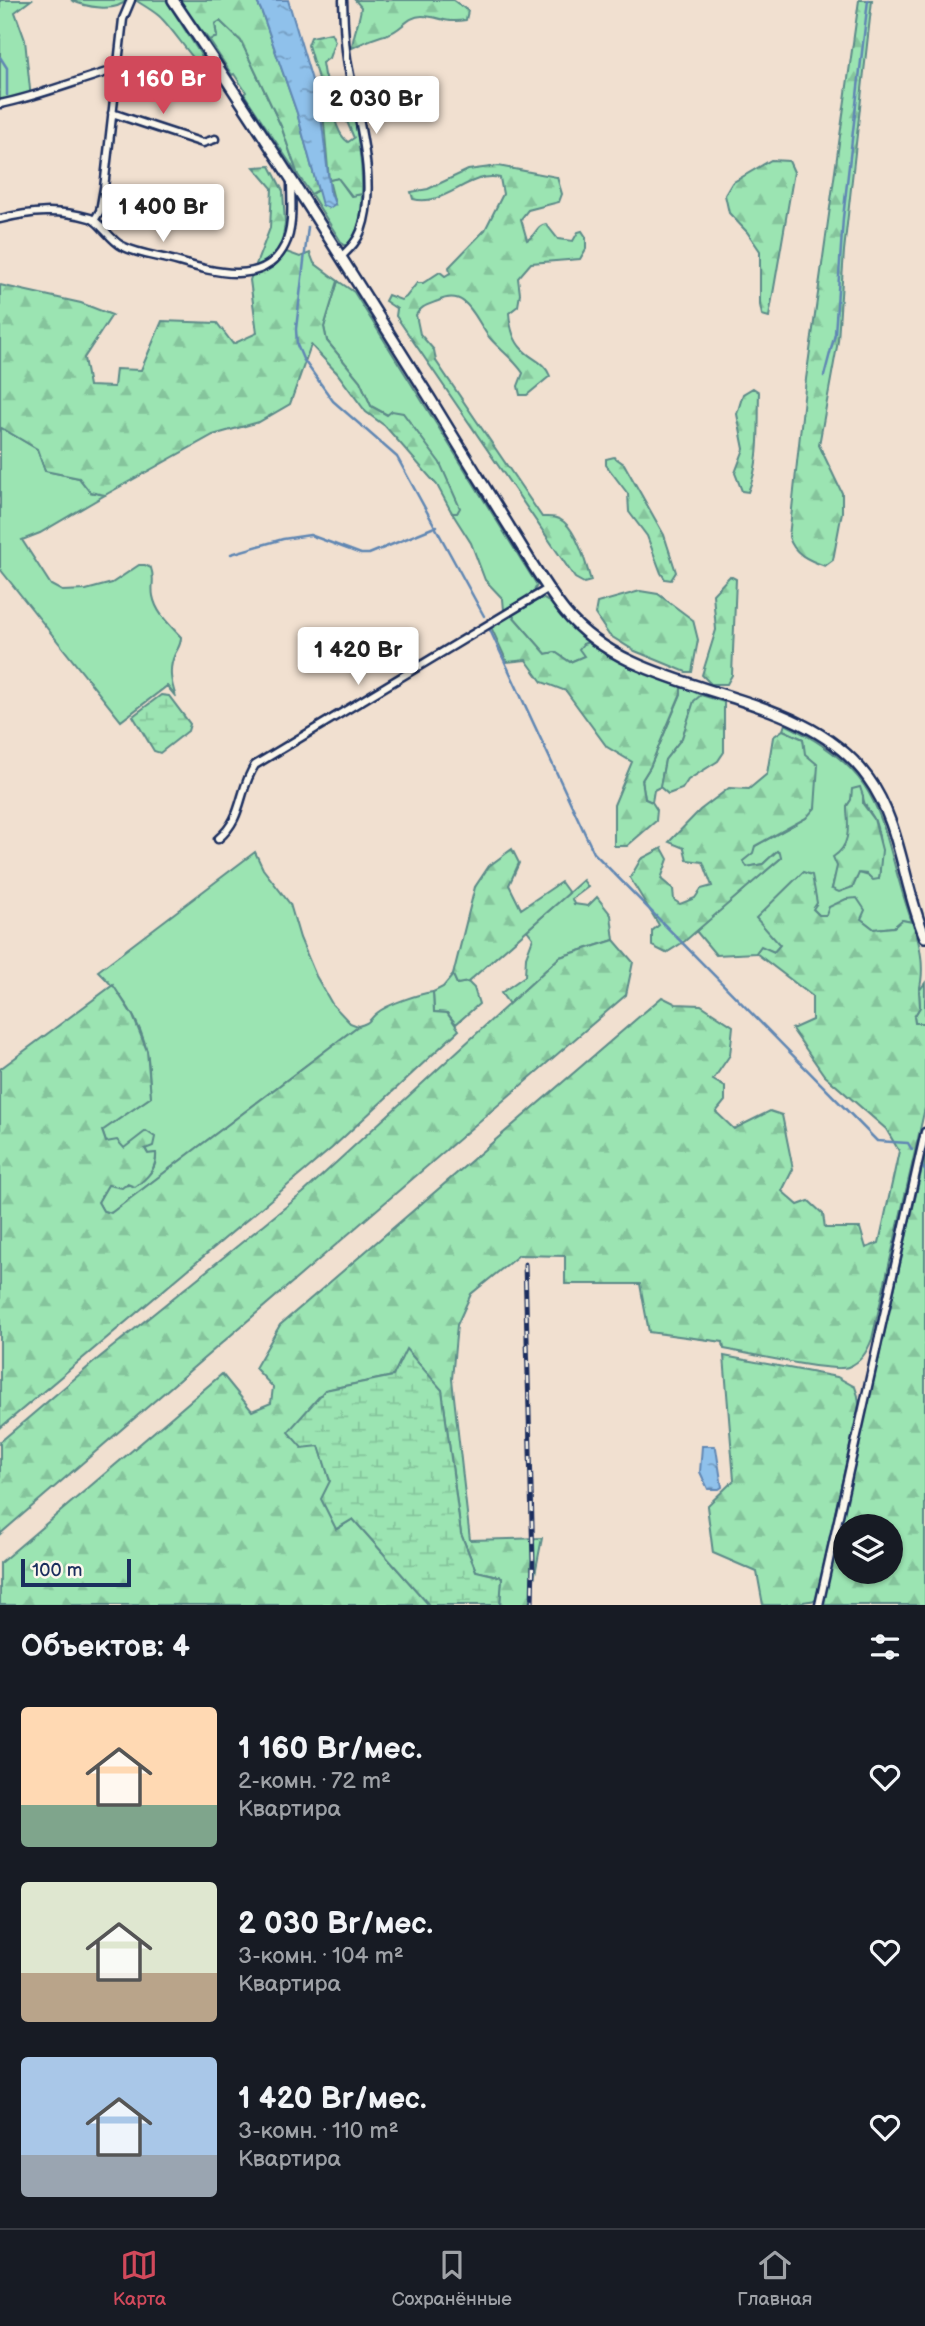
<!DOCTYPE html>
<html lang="ru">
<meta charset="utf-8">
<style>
:root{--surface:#171b24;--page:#20242c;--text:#f1f3f6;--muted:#9ea1a6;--line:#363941;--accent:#d1495b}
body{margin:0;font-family:"Balsamiq Sans",sans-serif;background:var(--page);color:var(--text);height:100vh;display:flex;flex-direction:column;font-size:26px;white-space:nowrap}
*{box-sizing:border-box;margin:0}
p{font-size:23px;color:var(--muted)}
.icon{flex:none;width:38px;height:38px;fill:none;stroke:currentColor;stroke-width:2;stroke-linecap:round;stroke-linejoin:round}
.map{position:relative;height:1605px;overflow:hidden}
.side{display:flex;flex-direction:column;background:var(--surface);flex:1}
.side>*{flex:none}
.buttons{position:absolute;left:833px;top:1514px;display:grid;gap:14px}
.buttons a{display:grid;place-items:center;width:70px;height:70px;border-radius:50%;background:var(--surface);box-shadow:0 2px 5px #0004;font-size:35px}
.scale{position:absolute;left:21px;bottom:18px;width:110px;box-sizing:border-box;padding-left:7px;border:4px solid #1b2f5e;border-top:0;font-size:19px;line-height:24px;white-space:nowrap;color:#1b2f5e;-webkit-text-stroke:5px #fbf7ec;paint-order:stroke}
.price{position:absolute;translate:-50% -60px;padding:0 16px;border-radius:7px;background:#fff;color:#222;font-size:23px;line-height:46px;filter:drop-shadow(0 2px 4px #0008)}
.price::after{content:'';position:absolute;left:50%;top:42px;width:21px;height:16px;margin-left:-10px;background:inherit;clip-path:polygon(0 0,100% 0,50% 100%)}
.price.selected{background:var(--accent);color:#fff}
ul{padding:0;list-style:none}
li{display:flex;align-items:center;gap:21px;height:175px;padding:0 21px}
li span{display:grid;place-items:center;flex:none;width:196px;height:140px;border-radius:7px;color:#555}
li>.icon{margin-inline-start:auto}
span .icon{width:84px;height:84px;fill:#fffc;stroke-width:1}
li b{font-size:30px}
h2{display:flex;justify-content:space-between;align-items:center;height:84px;padding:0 21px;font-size:30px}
.dock{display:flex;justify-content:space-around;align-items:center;height:98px;border-top:2px solid var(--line);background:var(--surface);font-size:19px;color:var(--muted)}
.dock a{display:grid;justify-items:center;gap:4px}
.dock .selected{color:var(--accent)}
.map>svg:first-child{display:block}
.green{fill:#9be4b2;stroke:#5b8a88;stroke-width:2;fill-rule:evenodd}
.forest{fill:url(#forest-firs);stroke:#5b8a88;stroke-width:2;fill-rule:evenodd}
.wetland{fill:url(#wetland-marsh);stroke:#5b8a88;stroke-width:2}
.water{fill:url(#water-ripples);stroke:#6187b3;stroke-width:2}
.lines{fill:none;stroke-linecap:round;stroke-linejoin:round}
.stream{stroke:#6187b3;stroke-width:2.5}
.minor-casing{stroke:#1b2f5e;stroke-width:11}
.secondary-casing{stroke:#1b2f5e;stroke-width:14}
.minor{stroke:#fbf7ec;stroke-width:6}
.secondary{stroke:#fbf7ec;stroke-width:9}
.rail-casing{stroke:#1b2f5e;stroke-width:5}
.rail{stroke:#fbf7ec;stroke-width:2.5;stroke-dasharray:8;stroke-linecap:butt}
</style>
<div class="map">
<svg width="925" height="1605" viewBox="0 0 925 1605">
<defs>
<pattern id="forest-firs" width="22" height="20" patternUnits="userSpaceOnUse" patternTransform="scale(1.75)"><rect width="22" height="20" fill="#9be4b2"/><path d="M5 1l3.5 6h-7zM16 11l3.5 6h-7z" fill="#85c49c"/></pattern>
<pattern id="wetland-marsh" width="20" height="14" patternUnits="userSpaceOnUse" patternTransform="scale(1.75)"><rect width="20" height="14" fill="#9be4b2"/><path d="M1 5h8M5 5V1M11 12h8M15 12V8" fill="none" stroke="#85c49c"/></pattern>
<pattern id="water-ripples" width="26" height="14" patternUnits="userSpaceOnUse" patternTransform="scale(1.75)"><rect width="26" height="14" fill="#8fc1eb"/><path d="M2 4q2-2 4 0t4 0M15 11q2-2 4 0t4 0" fill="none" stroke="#749dc2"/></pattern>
</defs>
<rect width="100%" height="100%" fill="#f1e0d0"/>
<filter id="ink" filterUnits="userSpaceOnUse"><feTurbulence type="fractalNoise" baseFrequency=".0143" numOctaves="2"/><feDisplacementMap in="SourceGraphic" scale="14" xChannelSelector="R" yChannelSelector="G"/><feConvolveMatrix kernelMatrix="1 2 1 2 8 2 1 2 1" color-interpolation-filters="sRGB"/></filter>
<g filter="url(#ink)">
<path class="green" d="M0 0H31L15 12 25 40 31 99 0 107Z
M71 0H127C115 13 85 7 71 0Z
M135 0H166L215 77C198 71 175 30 159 16 152 10 143 5 135 0Z
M220 21 241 41 281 126 298 175 244 94 246 92 234 74 232 75 209 40 217 37 215 24Z
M338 178 351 196 362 194C361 213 361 231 347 245H343L311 194 318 190 321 196 335 204 329 180Z
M338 281 354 292 537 585 533 593 504 610 503 599 485 580 471 543 452 513 457 512 388 415 371 406 360 381 327 341 324 327Z
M0 427 37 449 45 471 79 478 90 492 105 495 40 533 22 540 51 585 62 591 86 590 112 583 139 565H145L151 568C155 578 151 586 153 596 156 613 170 625 181 637 181 645 178 648 175 654 168 669 171 682 176 697L167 686 121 721 0 569Z
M542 598 553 604 589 642 583 644 585 656 570 662 555 652 546 654 512 615Z
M681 686 701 695 694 702 682 738 665 760 660 787 654 790 652 802 645 799 642 780 650 767 681 694Z
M785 724C892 776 877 824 912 922L902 920 894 927 874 929 861 919 819 915 813 909 774 952 761 947 756 953 716 955 696 931 781 858 777 851 763 864 747 867 743 861 755 846 806 818 803 739 783 730ZM863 796C863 807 871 811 875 821 882 841 881 858 879 879L859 873 832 888 849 834 847 806 851 800Z
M255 852 263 869 290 904 300 938 316 976 332 1004 350 1023 358 1026 111 1213 103 1211 98 1202 108 1184C129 1191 158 1179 156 1153L148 1154 145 1148H124L106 1142 102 1130 151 1097C149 1082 150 1067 147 1052 141 1022 120 992 98 971Z
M583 880 588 887 572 899 574 904 588 906 597 897 611 915 614 940 560 957 509 1004 501 993 525 976 526 957 533 938 527 930Z
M453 975 457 984 468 982 474 988 479 1004 456 1024 447 1013 434 1012 433 992 443 987Z
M925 983V1023H915L914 1017 920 1007 919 991Z"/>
<path class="forest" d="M178 0H256L261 10 297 113 318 190 311 194 298 175 281 126 241 41 220 21 215 24 217 37 209 40Z
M355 0H453L468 11 466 20C444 24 440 16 422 16 407 16 401 31 388 34 376 37 364 42 352 48 353 33 360 21 361 7Z
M859 0H872L844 251 838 341 819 445 842 493V512L833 560 825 566C808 560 794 554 789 537L806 379Z
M331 33 335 41 329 58 322 63 324 75 329 82C330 88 328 94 330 100 333 112 337 135 348 142L354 138 345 117 347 108 344 103 347 98 351 99C357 130 363 162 362 194L352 196 338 178 329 180 321 89 308 45 311 37Z
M771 160 789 161 794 172 769 317 762 315 760 305V251L747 232 729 213 725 195 732 183Z
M270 166 283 191 285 223 281 250 300 257 310 253 314 263 338 281 324 327 327 341 360 381 371 406 387 415 392 411 403 413 440 463 460 508 457 513H452L437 485 385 426 366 412 337 373 311 345 290 404 259 422 213 435 105 495 90 492 79 478 45 471 37 449 0 427V285L81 303 112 315 84 358 89 386 114 387 116 369 141 370 162 321 217 323 233 344 257 333 250 280 270 228 272 188 254 167Z
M498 166 557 177 562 194 559 202 528 210 521 219 527 240C536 236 536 225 546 224L558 239 573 241 578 232 582 231 586 237V249L580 259 531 263 518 278 520 294 518 306 509 313C510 326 513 340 522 349 532 360 544 361 550 376L527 395H520L518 386 523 373C514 359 500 350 489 337 475 319 467 287 438 301 428 305 421 306 416 315L420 334 434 350 436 361 542 517C550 517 557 516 564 522 578 534 586 564 591 581L584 583 575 578 396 316 397 309 385 301 388 295 401 300 406 297 417 283H423L440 272 445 276 450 273 449 267 485 230 503 194 500 178C470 170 444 208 413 199L411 192 428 189 468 170Z
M753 388 759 392C758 424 761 462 748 492L742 491 735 473 744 449 737 414 743 394Z
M614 457 624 464 664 535 676 572 671 580 665 579 661 573 647 536 629 512 628 494 606 465V459Z
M730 576 736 579 732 675 727 684H711L702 675 716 630 713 594Z
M640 591 658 594 693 620 698 640 692 672H686L635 651 609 635 595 614 597 603Z
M512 615 546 654 555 652 570 662 584 656 579 649 583 644 589 642 629 667 681 686V693L650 767 642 780 645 799 652 802 657 810 656 821 627 846H614V805L632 762 607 747 566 691 542 682 526 660 507 662 491 627Z
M701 695 724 702V752L718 761 688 780 682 789 668 794 660 787 665 760 682 738 694 701Z
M783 730 803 739 805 754 818 765 815 808 806 818 755 846 753 853 743 861 747 867 763 864 777 851 780 853 781 858 685 941 666 953 652 946V931L659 925 630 878 641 859 662 848 668 859 661 879 673 889 674 900 680 904 695 898 701 889 712 886 703 862 687 860 684 848 669 842 700 810 729 788 749 789 767 774 773 737Z
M860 787 863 796V804L874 819 882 850 879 879 873 880 867 874 859 873 853 887 839 892 832 889 837 866 833 857C852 845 848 825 847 806L851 800 852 789Z
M512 849 519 863 509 885 521 909 561 882 569 893 468 982 457 984 453 975 475 887 489 866Z
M803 872 812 875 817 903 813 909 819 915H826L829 907 846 899 857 898 865 910 861 919 874 929 894 927 902 920 912 922C921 943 925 971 919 991L920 1007 914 1017 915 1023H925V1108L872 1339C867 1352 861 1362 848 1367 832 1373 746 1353 724 1349L723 1342 649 1332 640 1284H565V1256L519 1255 471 1294 457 1325 452 1379 470 1540 542 1538 529 1605H500L502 1577 476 1571 461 1534 442 1390 393 1376 325 1390 319 1445 330 1481 337 1529 353 1519 429 1605H0V1563L222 1374 252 1411 271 1403 273 1387 255 1368 280 1325 662 997 676 1004 701 1005 733 1026 730 1055 713 1080 725 1087V1101L716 1112 734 1129 770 1111 782 1115 793 1169 782 1191 798 1205 809 1201 823 1214 825 1228H860L866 1248 879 1243 899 1151 886 1129 824 1075 792 1029 812 1020V996L756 953 761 946 774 952 780 945 756 918Z
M614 940 633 962 626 995 0 1534V1442L100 1357 303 1193 560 957Z
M113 985 133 1016 147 1051 151 1097 102 1131 106 1142 117 1140 124 1148 146 1131 155 1137 153 1146 145 1149 148 1154 156 1153C157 1168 147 1179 135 1187L127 1184 122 1188 108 1185 98 1202 103 1211 111 1213 358 1026C371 1023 368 1020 377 1013 388 1004 418 994 433 992L434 1012 447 1013 459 1030 332 1148 0 1428V1069Z
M925 1155V1605H822ZM891 1526V1572H845V1526Z
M724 1356 837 1377 855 1387 858 1396 859 1405 816 1600 784 1605H763L757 1572 713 1553 707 1506 734 1480Z"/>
<path class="wetland" d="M161 695 169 696 190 724 188 731 160 753 154 751 133 716Z
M406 1349 442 1390 461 1534 476 1571 502 1577 500 1605H429L353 1519 336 1529 321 1499 330 1481 319 1446 302 1448 288 1432 325 1390 393 1376Z"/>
<path class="water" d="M256 0H288L320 107 330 191 335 204 329 208 322 205 297 113 261 10Z
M702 1446H714L716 1448 722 1487 719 1489H708L700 1472Z"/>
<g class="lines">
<path class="stream" d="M0 57 7 68V95
M308 227 296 329 297 345 303 359 333 401 397 457 484 616
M824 376 835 334 843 218 868 0
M231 554 283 539 310 535 361 554H369L437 526
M490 630 594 853 877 1141 908 1143 912 1150
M921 1164 925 1171"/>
<g class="minor-casing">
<path id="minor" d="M0 104C39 96 78 80 117 69
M112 113 203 143 215 139
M0 219C32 211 58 209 90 218 100 221 110 240 122 246 140 255 160 256 179 262 213 272 265 287 285 245 294 227 291 201 291 181
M95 219 100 211 104 188 123 19 131 0
M341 257C349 249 357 242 361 231 378 184 358 118 349 70 344 47 344 24 343 0
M218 839C244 818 238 790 255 765L549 588
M819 1605 925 1132"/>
</g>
<g class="secondary-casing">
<path id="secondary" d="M173 0C262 131 347 266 431 400 457 443 484 486 510 528 528 556 544 586 565 612 640 703 799 682 868 778 901 823 903 886 925 937"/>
</g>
<use href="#minor" class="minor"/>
<use href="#secondary" class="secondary"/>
<g class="rail-casing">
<path id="rail" d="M525 1264 533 1561 532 1605"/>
</g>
<use href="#rail" class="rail"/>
</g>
</g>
</svg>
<div class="buttons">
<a><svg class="icon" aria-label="layers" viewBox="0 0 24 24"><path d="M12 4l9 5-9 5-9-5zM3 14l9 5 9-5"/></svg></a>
</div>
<div class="scale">100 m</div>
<b class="price selected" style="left:163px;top:116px">1 160 Br</b>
<b class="price" style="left:376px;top:136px">2 030 Br</b>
<b class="price" style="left:163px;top:244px">1 400 Br</b>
<b class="price" style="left:358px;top:687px">1 420 Br</b>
</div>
<section class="side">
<h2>Объектов: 4<svg class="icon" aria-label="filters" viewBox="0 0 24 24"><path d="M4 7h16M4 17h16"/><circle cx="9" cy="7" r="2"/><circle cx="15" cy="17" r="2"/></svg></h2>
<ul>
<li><span style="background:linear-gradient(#ffd9b3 70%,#7fa58c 0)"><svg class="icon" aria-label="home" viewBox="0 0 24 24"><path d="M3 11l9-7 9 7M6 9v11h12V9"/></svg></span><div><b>1 160 Br/мес.</b><p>2-комн. · 72 m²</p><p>Квартира</p></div><svg class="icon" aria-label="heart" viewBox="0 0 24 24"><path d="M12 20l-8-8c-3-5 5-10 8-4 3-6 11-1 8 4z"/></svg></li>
<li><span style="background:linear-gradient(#dfe7d0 65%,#b9a48a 0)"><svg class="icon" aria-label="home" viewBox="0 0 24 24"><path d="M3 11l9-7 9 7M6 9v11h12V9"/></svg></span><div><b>2 030 Br/мес.</b><p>3-комн. · 104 m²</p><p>Квартира</p></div><svg class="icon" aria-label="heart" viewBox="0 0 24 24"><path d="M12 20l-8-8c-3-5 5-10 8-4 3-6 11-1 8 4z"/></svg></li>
<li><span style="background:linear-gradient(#a9c7e8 70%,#9aa5b1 0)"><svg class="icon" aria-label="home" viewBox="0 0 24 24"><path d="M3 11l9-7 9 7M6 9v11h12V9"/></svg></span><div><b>1 420 Br/мес.</b><p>3-комн. · 110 m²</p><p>Квартира</p></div><svg class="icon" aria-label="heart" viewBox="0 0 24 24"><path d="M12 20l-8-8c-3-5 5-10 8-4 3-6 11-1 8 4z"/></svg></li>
</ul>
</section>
<nav class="dock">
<a class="selected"><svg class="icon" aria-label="map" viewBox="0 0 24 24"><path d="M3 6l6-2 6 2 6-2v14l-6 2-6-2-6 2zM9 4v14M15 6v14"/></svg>Карта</a>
<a><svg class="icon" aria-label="saved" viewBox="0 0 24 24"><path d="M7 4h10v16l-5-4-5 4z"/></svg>Сохранённые</a>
<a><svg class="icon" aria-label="home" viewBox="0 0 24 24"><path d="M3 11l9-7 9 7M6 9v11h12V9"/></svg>Главная</a>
</nav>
